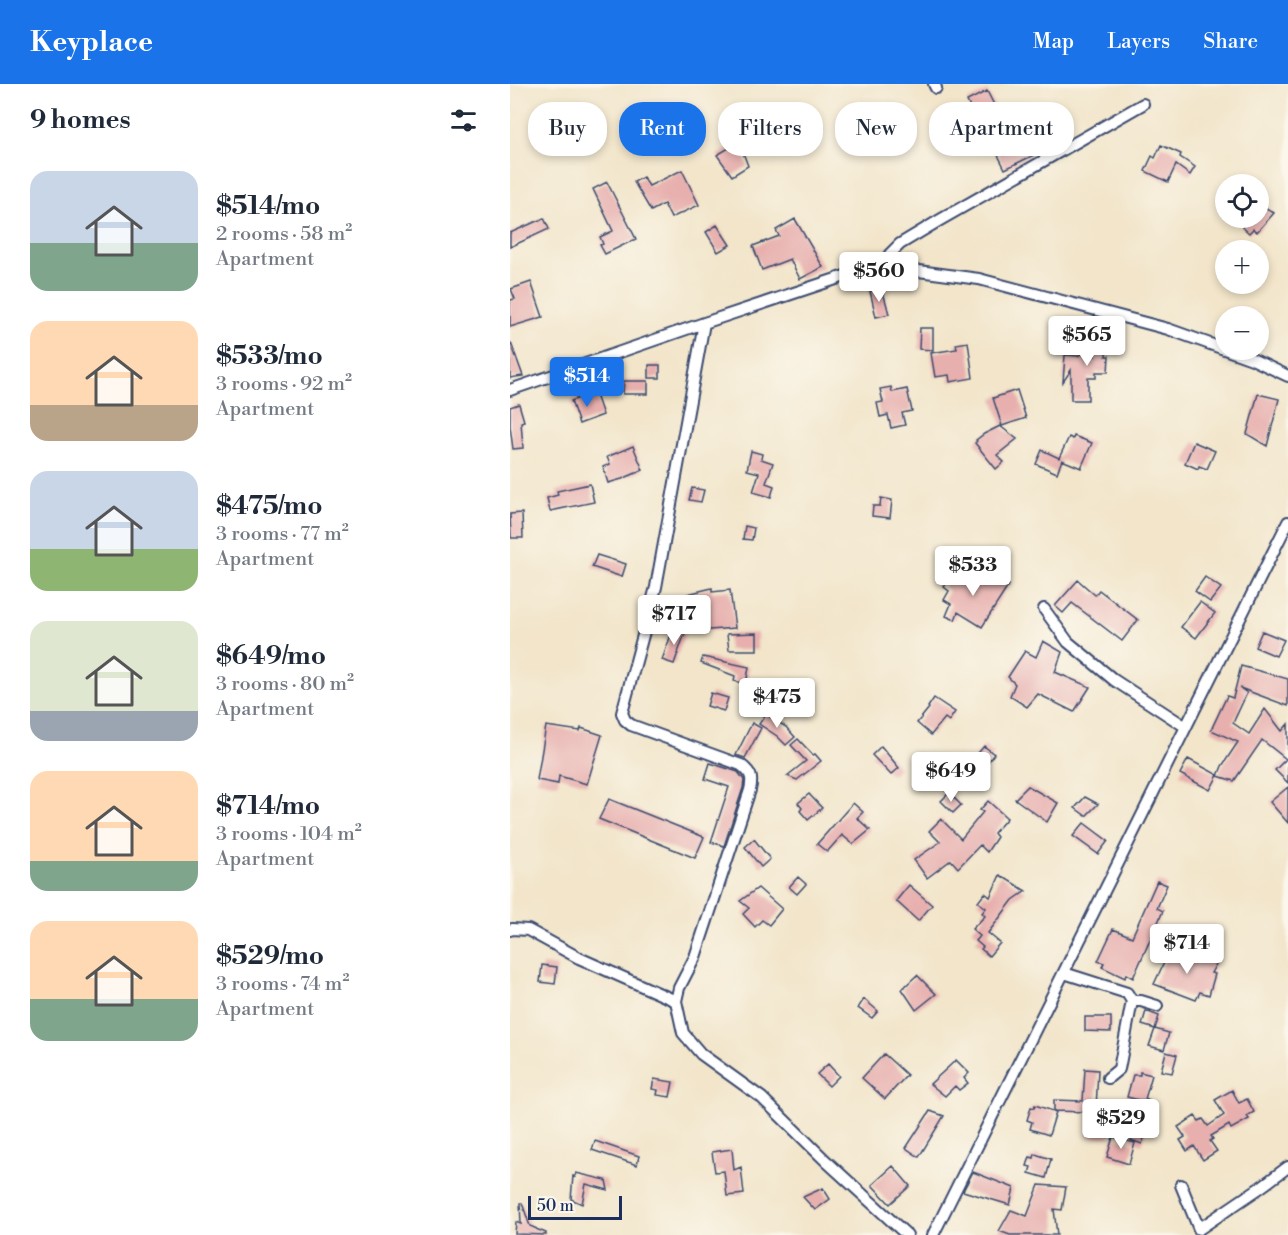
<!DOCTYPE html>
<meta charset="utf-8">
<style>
:root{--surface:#fff;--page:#f2f2f3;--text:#1f2937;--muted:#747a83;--accent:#1a73e8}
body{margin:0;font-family:"Libre Bodoni",serif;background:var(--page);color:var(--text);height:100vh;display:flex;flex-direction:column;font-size:22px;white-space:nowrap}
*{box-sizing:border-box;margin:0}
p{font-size:20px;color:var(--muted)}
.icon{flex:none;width:33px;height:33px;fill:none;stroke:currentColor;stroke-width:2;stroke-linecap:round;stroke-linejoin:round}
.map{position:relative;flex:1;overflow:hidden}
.details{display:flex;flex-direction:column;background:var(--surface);width:510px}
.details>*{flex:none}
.banner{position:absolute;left:18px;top:18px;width:570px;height:54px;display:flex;gap:12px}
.controls{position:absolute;left:705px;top:90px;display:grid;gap:12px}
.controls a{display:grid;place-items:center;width:54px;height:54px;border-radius:50%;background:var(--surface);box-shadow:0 3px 9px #0003;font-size:30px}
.scale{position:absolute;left:18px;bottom:15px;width:94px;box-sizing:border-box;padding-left:6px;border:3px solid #1b2f5e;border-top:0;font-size:16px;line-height:21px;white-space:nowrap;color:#1b2f5e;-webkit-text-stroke:4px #fbf7ec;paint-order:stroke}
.price{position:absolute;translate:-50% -51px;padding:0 14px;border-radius:6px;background:#fff;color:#222;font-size:20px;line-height:39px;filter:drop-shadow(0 2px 3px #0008)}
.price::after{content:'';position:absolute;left:50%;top:36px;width:18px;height:14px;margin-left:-9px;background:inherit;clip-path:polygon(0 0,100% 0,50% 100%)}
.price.active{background:var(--accent);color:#fff}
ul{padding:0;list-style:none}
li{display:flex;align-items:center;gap:18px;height:150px;padding:0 30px}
li span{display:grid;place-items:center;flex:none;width:168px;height:120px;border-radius:18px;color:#555}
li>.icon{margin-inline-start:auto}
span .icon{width:72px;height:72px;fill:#fffc;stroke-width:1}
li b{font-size:26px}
h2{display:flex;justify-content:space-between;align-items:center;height:72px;padding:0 30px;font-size:26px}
.chip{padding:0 21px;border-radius:24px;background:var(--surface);box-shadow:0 3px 9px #0003;font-size:21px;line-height:54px}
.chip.active{background:var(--accent);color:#fff}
header{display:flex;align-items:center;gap:36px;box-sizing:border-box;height:84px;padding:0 30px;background:var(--accent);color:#fff}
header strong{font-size:28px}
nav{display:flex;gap:33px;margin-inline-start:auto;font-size:21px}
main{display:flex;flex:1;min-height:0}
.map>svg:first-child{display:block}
.building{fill:#e7afad}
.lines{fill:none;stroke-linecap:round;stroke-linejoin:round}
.street-casing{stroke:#3b4a6e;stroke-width:14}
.street{stroke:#fff;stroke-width:10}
</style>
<header>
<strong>Keyplace</strong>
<nav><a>Map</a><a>Layers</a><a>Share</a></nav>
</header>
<main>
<section class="details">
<h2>9 homes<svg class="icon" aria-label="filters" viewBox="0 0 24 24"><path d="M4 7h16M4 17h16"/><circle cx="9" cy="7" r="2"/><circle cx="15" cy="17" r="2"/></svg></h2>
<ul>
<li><span style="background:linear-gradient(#c9d6e8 60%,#7fa58c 0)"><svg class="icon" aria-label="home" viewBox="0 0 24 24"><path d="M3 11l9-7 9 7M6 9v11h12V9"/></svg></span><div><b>$514/mo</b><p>2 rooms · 58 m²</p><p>Apartment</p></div></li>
<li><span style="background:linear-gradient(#ffd9b3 70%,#b9a48a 0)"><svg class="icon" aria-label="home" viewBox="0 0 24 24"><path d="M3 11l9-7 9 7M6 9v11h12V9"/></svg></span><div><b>$533/mo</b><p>3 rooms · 92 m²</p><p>Apartment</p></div></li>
<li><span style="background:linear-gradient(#c9d6e8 65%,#8fb573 0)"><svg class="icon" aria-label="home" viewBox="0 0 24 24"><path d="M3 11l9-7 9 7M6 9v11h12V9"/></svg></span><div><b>$475/mo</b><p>3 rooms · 77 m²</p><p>Apartment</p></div></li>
<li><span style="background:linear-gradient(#dfe7d0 75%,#9aa5b1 0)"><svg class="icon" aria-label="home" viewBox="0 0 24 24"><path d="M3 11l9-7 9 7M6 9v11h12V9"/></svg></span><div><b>$649/mo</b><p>3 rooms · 80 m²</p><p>Apartment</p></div></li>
<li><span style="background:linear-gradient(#ffd9b3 75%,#7fa58c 0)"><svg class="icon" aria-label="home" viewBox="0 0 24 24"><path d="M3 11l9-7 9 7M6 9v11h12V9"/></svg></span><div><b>$714/mo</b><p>3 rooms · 104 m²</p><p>Apartment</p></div></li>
<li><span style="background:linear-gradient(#ffd9b3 65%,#7fa58c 0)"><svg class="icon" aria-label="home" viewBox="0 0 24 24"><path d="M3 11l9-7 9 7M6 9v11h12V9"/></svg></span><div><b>$529/mo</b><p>3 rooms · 74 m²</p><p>Apartment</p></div></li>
</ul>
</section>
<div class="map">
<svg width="778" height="1151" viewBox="0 0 778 1151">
<rect width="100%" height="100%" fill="#fbf7ec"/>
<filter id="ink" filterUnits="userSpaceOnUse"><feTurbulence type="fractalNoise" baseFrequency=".0167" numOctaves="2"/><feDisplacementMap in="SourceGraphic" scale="12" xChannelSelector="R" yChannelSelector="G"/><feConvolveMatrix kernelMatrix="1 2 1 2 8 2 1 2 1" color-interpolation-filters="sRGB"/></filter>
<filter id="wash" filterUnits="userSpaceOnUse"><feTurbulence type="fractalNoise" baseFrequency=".008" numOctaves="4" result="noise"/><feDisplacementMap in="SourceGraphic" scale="24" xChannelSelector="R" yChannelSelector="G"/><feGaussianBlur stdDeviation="1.35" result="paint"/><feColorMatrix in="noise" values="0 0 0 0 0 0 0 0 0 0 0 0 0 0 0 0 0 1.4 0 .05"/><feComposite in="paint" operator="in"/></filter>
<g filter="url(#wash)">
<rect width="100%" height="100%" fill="#f2e5ca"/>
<g id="blocks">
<path class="building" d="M477 7 503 58 508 56 511 61 518 58 524 71 495 85 482 59 481 60 468 35 466 36 457 17Z
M229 58 238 82 222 92 207 71Z
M651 61 671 70 670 73 685 83 680 91 666 81 658 98 635 87 642 72 645 74Z
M172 86 189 121 161 134 154 120 141 127 124 98 133 93 139 102Z
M97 98 126 155 95 170 90 161 93 160 90 153 103 147 83 105Z
M753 122 764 129 747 148 743 145 739 149 732 143 735 139 728 134H748V130Z
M34 134 39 145 0 163V149Z
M285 135 313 183 290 195 280 175 252 186 243 162 269 152 266 146Z
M207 141 220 161 208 168 196 148Z
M21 198 33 233 0 243V216L5 215 1 205Z
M372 204 379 230 366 233 360 207Z
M587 243 598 244 596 272H599L598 288H586V294H578V316H561V286L553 298 555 271 568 272 570 270 585 272Z
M410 244H423V266L409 265Z
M458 258 463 294 440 298 439 291 425 293 421 269 447 265 446 260Z
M0 259H1L13 292 0 294Z
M139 281H150V294H139Z
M114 297H138V310H113Z
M381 303 382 308 397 305 402 327 392 329 395 341 381 344 378 331 370 333 367 319 373 318 370 305Z
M507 306 516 334 492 342 483 314Z
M85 308 93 331 69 340 61 317Z
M748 310 769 315 757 362 737 350Z
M9 320 14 337 11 338 13 364 3 365 0 342V323Z
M490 342 507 355 487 371 494 378 486 385 465 359 467 357 466 356 474 350Z
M564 352 582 359 571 384 552 376 547 389 526 380 532 366 549 374 559 353 563 355Z
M684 358 705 367 697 385 689 382 688 385 675 379Z
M123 362 133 386 112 395 98 399 93 383 100 380 97 373Z
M241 367 252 370 251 375 263 379 256 399 264 402 261 413 243 408 249 389 237 386Z
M80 400 84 418 40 427 37 414 48 411 47 407Z
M182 404 194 406 191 418 179 416Z
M371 414 382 416 380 434 362 432 363 422H370Z
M12 429 13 454H1L0 430Z
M235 442 244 444 242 456 233 455Z
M87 471 116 480 112 493 82 483Z
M446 484 474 502 482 490 499 501 472 543 448 528 445 536 436 532 441 520 434 516 439 507 434 503Z
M695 493 711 504 700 518 685 507Z
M568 496 585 511 589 506 628 536 612 557 562 519 553 529 545 522Z
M202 504V508L220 506 225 544 174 548 172 519H178L177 510Z
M690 518 705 529 686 554 671 543Z
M163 545 175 549 164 580 152 576Z
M752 547 774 556 766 572 745 563Z
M247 549V566H219L217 550Z
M533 557 552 568 545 588 580 603 564 628 528 610 517 623 500 612 505 600 498 593 515 567 526 573Z
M193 573 239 583 236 600 224 597 225 592 191 579Z
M731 582 778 595V622L730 604 737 609 723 639 739 650 755 625 772 647 778 640V699L765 686 776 675 752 656 724 697 708 692 712 682 728 658 701 646 717 612 723 614Z
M201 609 218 614 214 627 197 622Z
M424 614 445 628 439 637 435 634 421 651 407 639 419 624 418 623Z
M256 630 276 643 285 653 276 661 267 652 249 640Z
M242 639 251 644 235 674 226 671Z
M36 642 70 647 71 644 92 651 77 700 49 692 48 700 27 696Z
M288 655 303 671 305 670 311 677 287 696 277 692 296 677 281 661Z
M371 662 389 684 381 691 362 671Z
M474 662 484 670 475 682 464 674Z
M678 675 708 691 700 706 670 690Z
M200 679 228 688 234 696 233 704 214 762 201 758 219 703 195 695Z
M518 702 548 719 537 738 505 715Z
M778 703V739L760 718Z
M439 709 451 721 443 729 431 717Z
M299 710 312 724 298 736 290 727 292 724 288 719Z
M575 713 588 720 576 732 565 724Z
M99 715 194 753 185 774 89 735Z
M478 717 497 734 484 749 487 753 477 768 470 761 448 784 441 776 417 794 404 776 430 758 419 747 431 735 451 755 473 728 470 726Z
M343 719 353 728 347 734 360 746 343 760 332 751 317 768 307 760Z
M574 739 598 757 588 770 563 752Z
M244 755 260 775 251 783 235 763Z
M490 791 516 807 503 816 478 849 490 859 479 872 471 865 473 863 466 857 470 852 462 845 475 832 472 829 476 824 468 818 475 809 480 813Z
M288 793 296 800 287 810 279 803Z
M647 797 657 801 647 824 653 827 623 894 616 890 615 894 592 883 594 879 588 877 603 845 622 853Z
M399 801 422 821 408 837 386 817Z
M248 804 272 825 259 841 252 836 245 843 233 830 239 824 230 817Z
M681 867 706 880 701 889 705 890 699 911 690 908 686 916 644 900 659 868 675 876Z
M32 881 47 883 45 900 30 898Z
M407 891 426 910 406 926 392 905Z
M354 915 368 927 362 934 348 924Z
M636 927 649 932 645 945 632 941Z
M575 933H601V948L575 947Z
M645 945 659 949 654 966 639 962Z
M656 968 667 971 662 989 651 987Z
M374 970 397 991 375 1015 352 994Z
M446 976 459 989 454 994 458 999 449 1006 445 1002 435 1012 420 1000Z
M318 980 329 992 319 1002 307 990Z
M575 985 588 986 586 1025H593V1027H599V1053H578L579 1028 544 1027V1016L573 1017Z
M630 988 642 991 635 1015 646 1020 632 1060 621 1056 633 1017 617 1013 623 991H630Z
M144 995 163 998 160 1013 147 1011 148 1006 142 1005Z
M722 1006 729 1019 737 1015 744 1028 737 1032 739 1035 721 1045 719 1041 701 1052 703 1055 700 1057 707 1067 693 1076 684 1062 677 1067 670 1056 675 1053 668 1043 685 1032 689 1037 693 1035 698 1042 714 1031 705 1016Z
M525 1021 546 1028 539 1051 520 1045 522 1038 517 1036 521 1023 524 1024Z
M420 1027 434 1032 409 1073 396 1064Z
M603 1053 625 1059 619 1080 597 1073Z
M85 1057 129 1072 127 1081 82 1066Z
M222 1065 224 1086 231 1083 234 1110 217 1112 214 1087 205 1088 202 1068Z
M525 1070 541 1075 536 1094 519 1089 521 1083 517 1082 520 1073 524 1074Z
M383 1082 400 1102 380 1120 362 1101Z
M463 1088 504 1104 500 1121 453 1107Z
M66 1089 96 1096 98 1106 76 1100 72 1120 61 1115 63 1092 65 1093Z
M529 1101 556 1103 552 1126 544 1125 547 1151H500L489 1147 501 1126 517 1132Z
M313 1104 320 1115 305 1126 293 1113Z
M10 1119H12L20 1142 27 1145H26L36 1149V1151L5 1150 6 1138 11 1140Z"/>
</g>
</g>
<g filter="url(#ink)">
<use href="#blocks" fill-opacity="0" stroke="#3b4a6e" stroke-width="1.5"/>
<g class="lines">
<g class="street-casing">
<path id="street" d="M424 0 426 4
M369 188 380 170 390 160 430 136 633 20
M194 239 146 503 112 629 115 636 121 641 231 681C241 689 243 693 240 706L185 873 169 904 166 917 173 949 191 970 252 1014 316 1077 397 1151
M0 306 194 239 344 189 401 186 469 195 658 245 742 275 778 292
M534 525 558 558 604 596 676 643
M0 846 2 845 18 846 69 874 166 917
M554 889 617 909 622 917H631L647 922
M598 994 609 985 622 917
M671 1101 689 1145 751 1103 778 1083
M423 1151 778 438"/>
</g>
<use href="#street" class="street"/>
</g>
</g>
</svg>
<div class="controls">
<a><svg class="icon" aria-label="locate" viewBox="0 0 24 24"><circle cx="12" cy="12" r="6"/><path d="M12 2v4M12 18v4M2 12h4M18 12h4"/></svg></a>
<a>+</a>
<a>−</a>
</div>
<div class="scale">50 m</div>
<b class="price" style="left:369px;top:219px">$560</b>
<b class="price" style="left:577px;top:283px">$565</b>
<b class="price active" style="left:77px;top:324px">$514</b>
<b class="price" style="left:463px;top:513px">$533</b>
<b class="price" style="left:164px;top:562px">$717</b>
<b class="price" style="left:267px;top:645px">$475</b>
<b class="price" style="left:441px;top:719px">$649</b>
<b class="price" style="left:677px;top:891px">$714</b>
<b class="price" style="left:611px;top:1066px">$529</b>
<div class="banner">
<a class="chip">Buy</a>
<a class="chip active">Rent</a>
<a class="chip">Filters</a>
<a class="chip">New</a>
<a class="chip">Apartment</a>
</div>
</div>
</main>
